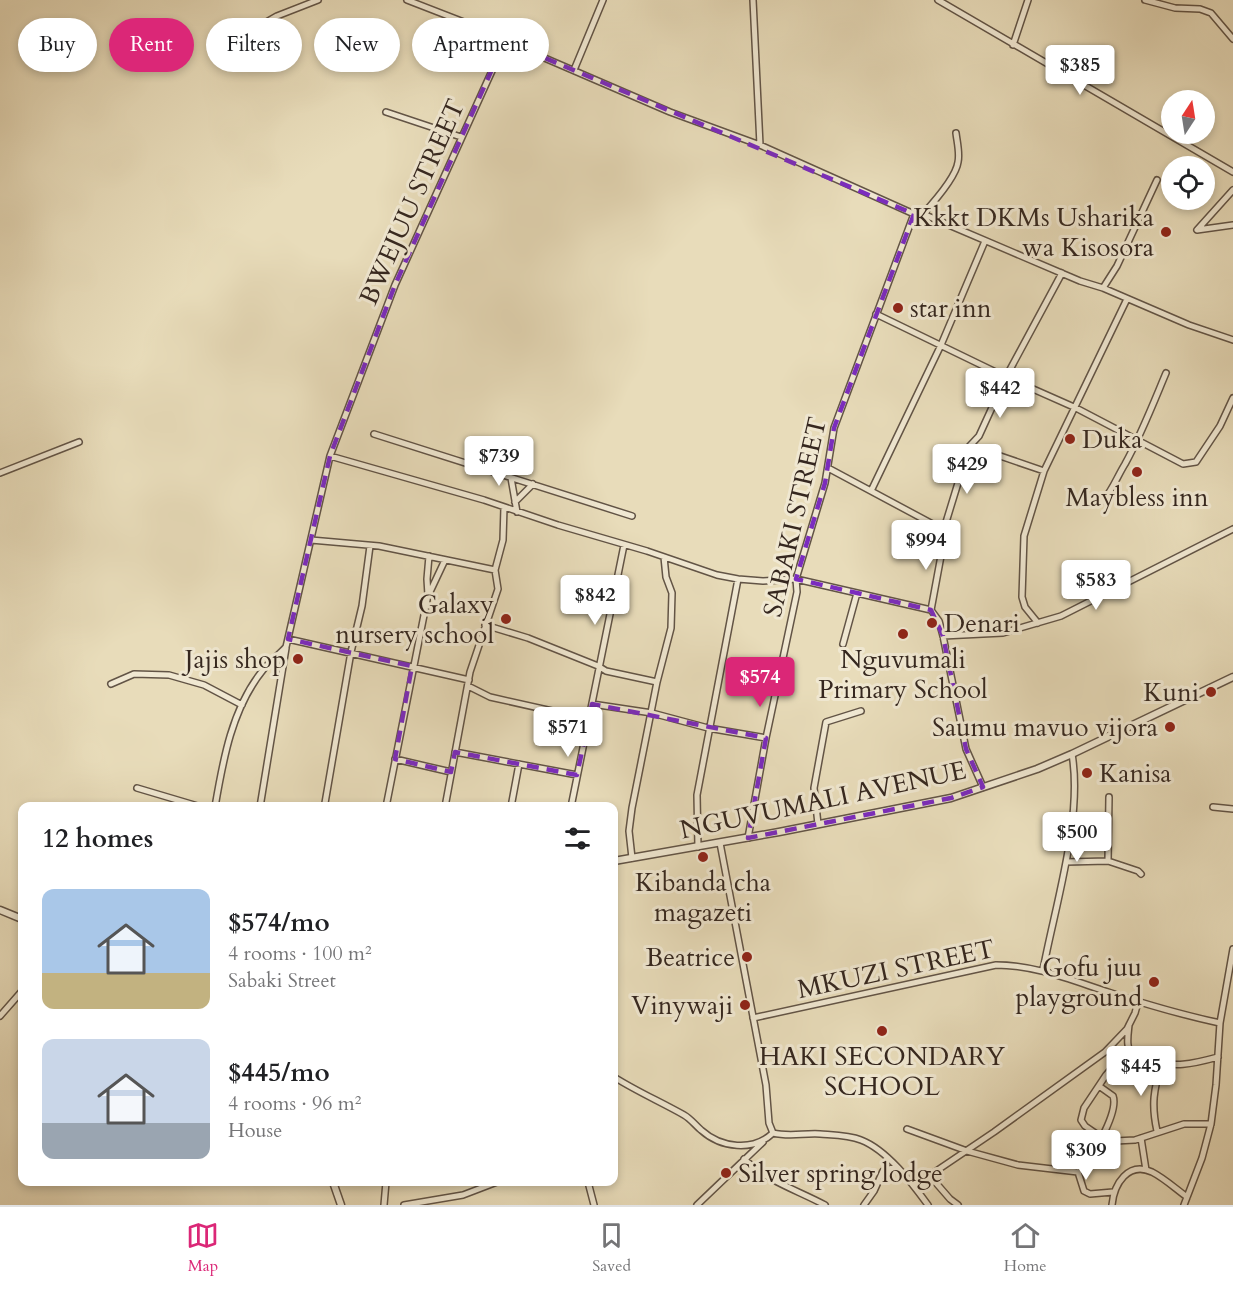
<!DOCTYPE html>
<meta charset="utf-8">
<style>
:root{--surface:#fff;--page:#f2f2f2;--text:#202124;--muted:#757577;--line:#e0e0e0;--accent:#db2777}
body{margin:0;font-family:Cardo,serif;background:var(--page);color:var(--text);height:100vh;display:flex;flex-direction:column;font-size:22px;white-space:nowrap}
*{box-sizing:border-box;margin:0}
p{font-size:20px;color:var(--muted)}
.icon{flex:none;width:33px;height:33px;fill:none;stroke:currentColor;stroke-width:2;stroke-linecap:round;stroke-linejoin:round}
.map{position:relative;flex:1;overflow:hidden}
.drawer{position:absolute;left:18px;top:802px;width:600px;height:384px;display:flex;flex-direction:column;background:var(--surface);border-radius:12px;box-shadow:0 3px 9px #0003}
.drawer>*{flex:none}
.guide{position:absolute;left:18px;top:18px;width:600px;height:54px;display:flex;gap:12px}
.needle{width:39px;rotate:12deg}
.controls{position:absolute;left:1161px;top:90px;display:grid;gap:12px}
.controls a{display:grid;place-items:center;width:54px;height:54px;border-radius:50%;background:var(--surface);box-shadow:0 3px 9px #0003;font-size:30px}
.price{position:absolute;translate:-50% -51px;padding:0 14px;border-radius:6px;background:#fff;color:#222;font-size:20px;line-height:39px;filter:drop-shadow(0 2px 3px #0008)}
.price::after{content:'';position:absolute;left:50%;top:36px;width:18px;height:14px;margin-left:-9px;background:inherit;clip-path:polygon(0 0,100% 0,50% 100%)}
.price.active{background:var(--accent);color:#fff}
ul{padding:0;list-style:none}
li{display:flex;align-items:center;gap:18px;height:150px;padding:0 24px}
li span{display:grid;place-items:center;flex:none;width:168px;height:120px;border-radius:12px;color:#555}
li>.icon{margin-inline-start:auto}
span .icon{width:72px;height:72px;fill:#fffc;stroke-width:1}
li b{font-size:26px}
h2{display:flex;justify-content:space-between;align-items:center;height:72px;padding:0 24px;font-size:26px}
.pill{padding:0 21px;border-radius:27px;background:var(--surface);box-shadow:0 3px 9px #0003;font-size:21px;line-height:54px}
.pill.active{background:var(--accent);color:#fff}
.tab-bar{display:flex;justify-content:space-around;align-items:center;height:84px;border-top:2px solid var(--line);background:var(--surface);font-size:16px;color:var(--muted)}
.tab-bar a{display:grid;justify-items:center;gap:3px}
.tab-bar .active{color:var(--accent)}
.map>svg:first-child{display:block}
.lines{fill:none;stroke-linecap:round;stroke-linejoin:round}
.minor-casing{stroke:#625446;stroke-width:8}
.tertiary-casing{stroke:#625446;stroke-width:9}
.minor{stroke:#f0e8d2;stroke-width:5}
.tertiary{stroke:#f0e8d2;stroke-width:6}
.marked{fill:none;stroke:#7b2cbf;stroke-width:4.5;stroke-dasharray:12 8;stroke-linejoin:round}
.poi-dot{fill:#8f2418;stroke:#f0e8d2;stroke-width:2}
.labels{text-anchor:middle;dominant-baseline:central;stroke-width:6;stroke-linejoin:round;paint-order:stroke}
.street-label{font-size:26px;fill:#35271f;stroke:#f0e8d2}
.poi-label{font-size:26px;fill:#35271f;stroke:#f0e8d2;text-anchor:end}
</style>
<div class="map">
<svg width="1233" height="1205" viewBox="0 0 1233 1205">
<rect width="100%" height="100%" fill="#e8dcba"/>
<filter id="stains"><feTurbulence type="fractalNoise" baseFrequency=".00333" numOctaves="4"/><feColorMatrix values="0 0 0 0 .2 0 0 0 0 .09 0 0 0 0 .02 0 0 0 .5 -.17"/></filter>
<radialGradient id="worn" r=".72"><stop offset=".6" stop-color="#630" stop-opacity="0"/><stop offset="1" stop-color="#630" stop-opacity=".3"/></radialGradient>
<g class="lines">
<g class="minor-casing">
<path id="minor" d="M407 0 487 31 498 37 507 49
M753 0 760 145
M938 0 1233 172
M1145 0 1175 8 1200 9 1211 13 1233 39
M235 40 277 16 318 0
M1013 45 1028 0
M574 70 603 0
M386 112 461 137
M1233 190 1197 230 1233 225
M923 214C933 203 956 177 958 162 960 153 957 142 956 133
M1103 288 1117 266 1157 180
M876 314 1006 377 1076 408 1183 464 1196 462 1220 426 1233 398
M374 434 632 516
M971 446 1044 471
M330 456 484 500 558 525 647 551 717 575 738 579 763 581 796 579 931 610 939 621 943 636 966 749 983 787
M828 468 940 528 943 532
M0 473 79 442
M511 478 517 512
M871 491 941 345 985 241
M1103 501C1113 489 1117 477 1125 464 1141 435 1153 404 1166 373
M515 502 533 484
M311 540 379 546 495 570
M429 594 445 560
M931 610 943 545V532L958 483 961 461 964 452 979 436 1006 377 1062 273
M1038 623 1025 607 1022 597 1024 536 1044 471 1127 299
M485 625 528 638 598 666 606 671 657 682
M943 636 1003 633 1061 616 1233 529
M288 639 469 680
M843 644 857 593
M111 684 134 674 169 675 204 685 242 705
M468 686 490 697 588 719
M592 704 652 713 708 728 766 738
M455 752 577 775
M395 759 451 772
M137 788 201 807
M215 807C223 760 232 708 263 670 270 661 279 655 286 647L330 456 395 285 501 51 516 48 526 50 670 112 760 145 914 214H923L1080 281 1103 288 1189 325 1233 340
M260 807 286 648
M326 807 325 803 351 652 362 606 370 546
M386 807 428 595 427 579 429 556
M445 807 470 672 498 589 495 570 503 540 504 507
M511 807 519 764
M571 807 624 545
M1213 807 1233 809
M818 824 814 788 826 722 861 711
M748 838 766 738 797 592 796 579 825 483 834 428 914 214
M720 843 766 1085 769 1123 773 1133C789 1137 804 1133 820 1134 833 1135 849 1135 861 1140 887 1150 912 1183 928 1205
M698 847 697 795 738 579
M632 858 629 831 632 808 657 682 671 628 672 593 666 577 664 557
M1108 861 1109 797
M1066 862 1108 861 1138 871 1141 874
M1043 970C1055 906 1083 818 1072 754
M0 1016 22 991
M753 1018 996 965C1035 965 1071 980 1108 992 1145 1004 1182 1015 1220 1023
M1129 1025C1128 1035 1125 1050 1134 1057 1137 1060 1143 1060 1148 1061 1177 1067 1189 1065 1218 1057
M614 1077C636 1091 661 1102 684 1115 691 1119 695 1125 701 1130 721 1148 753 1152 773 1133
M907 1129 967 1151 1018 1165 1078 1172C1091 1161 1119 1112 1113 1096L1099 1086
M1157 1131C1151 1104 1154 1090 1161 1064
M1101 1137 1085 1126 1081 1120 1084 1108 1106 1075 1111 1069 1132 1056
M1141 1138 1146 1170
M1098 1145 1115 1141 1135 1140 1184 1124H1211
M744 1159C767 1181 797 1190 825 1205
M1078 1172 1084 1191 1090 1194 1113 1192
M930 1176 950 1199 958 1205
M588 1182 594 1205
M914 1186 994 1132 1105 1052 1127 1029 1135 1013 1138 1002
M384 1205 386 1182
M404 1205 463 1195 497 1182
M697 1205 763 1142
M864 1205 874 1191 883 1171 896 1167
M1112 1205C1114 1184 1128 1161 1152 1172 1164 1178 1176 1189 1187 1197
M1184 1205 1202 1158 1211 1124 1216 1085 1220 1023 1233 949"/>
</g>
<g class="tertiary-casing">
<path id="tertiary" d="M614 861 779 832 951 798 1037 769 1072 754 1233 677
M0 910 22 919
M333 1182 341 1205"/>
</g>
<use href="#minor" class="minor"/>
<use href="#tertiary" class="tertiary"/>
</g>
<path class="marked" d="M507 49 526 50 914 214 834 428 825 483 796 579 931 610 943 636 966 749 983 787 951 798 748 838 766 738 592 704 577 775 455 752 451 772 395 759 412 666 288 639 330 456 395 285 498 56Z"/>
<g class="poi-dot">
<circle cx="1166" cy="232" r="6"/>
<circle cx="898" cy="308" r="6"/>
<circle cx="1070" cy="439" r="6"/>
<circle cx="1137" cy="472" r="6"/>
<circle cx="506" cy="619" r="6"/>
<circle cx="932" cy="623" r="6"/>
<circle cx="903" cy="634" r="6"/>
<circle cx="298" cy="659" r="6"/>
<circle cx="1211" cy="692" r="6"/>
<circle cx="1170" cy="727" r="6"/>
<circle cx="1087" cy="773" r="6"/>
<circle cx="703" cy="857" r="6"/>
<circle cx="747" cy="957" r="6"/>
<circle cx="1154" cy="982" r="6"/>
<circle cx="745" cy="1005" r="6"/>
<circle cx="882" cy="1031" r="6"/>
<circle cx="726" cy="1173" r="6"/>
</g>
<g class="labels">
<g class="street-label">
<text transform="translate(412 202) rotate(-66)">BWEJUU STREET</text>
<text transform="translate(795 517) rotate(-77)">SABAKI STREET</text>
<text transform="translate(823 800) rotate(-12)">NGUVUMALI AVENUE</text>
<text transform="translate(896 969) rotate(-12)">MKUZI STREET</text>
</g>
<g class="poi-label">
<text x="1154" y="217">Kkkt DKMs Usharika<tspan x="1154" dy="30">wa Kisosora</tspan></text>
<text x="910" y="308" text-anchor="start">star inn</text>
<text x="1082" y="439" text-anchor="start">Duka</text>
<text x="1137" y="497" text-anchor="middle">Maybless inn</text>
<text x="494" y="604">Galaxy<tspan x="494" dy="30">nursery school</tspan></text>
<text x="944" y="623" text-anchor="start">Denari</text>
<text x="286" y="659">Jajis shop</text>
<text x="903" y="659" text-anchor="middle">Nguvumali<tspan x="903" dy="30">Primary School</tspan></text>
<text x="1199" y="692">Kuni</text>
<text x="1158" y="727">Saumu mavuo vijora</text>
<text x="1099" y="773" text-anchor="start">Kanisa</text>
<text x="703" y="882" text-anchor="middle">Kibanda cha<tspan x="703" dy="30">magazeti</tspan></text>
<text x="735" y="957">Beatrice</text>
<text x="1142" y="967">Gofu juu<tspan x="1142" dy="30">playground</tspan></text>
<text x="733" y="1005">Vinywaji</text>
<text x="882" y="1056" text-anchor="middle">HAKI SECONDARY<tspan x="882" dy="30">SCHOOL</tspan></text>
<text x="738" y="1173" text-anchor="start">Silver spring lodge</text>
</g>
</g>
<rect width="100%" height="100%" filter="url(#stains)"/>
<rect width="100%" height="100%" fill="url(#worn)"/>
</svg>
<div class="controls">
<a><svg class="needle" viewBox="-14 -14 28 28"><path d="M0-13l5 13h-10z" fill="#e53935"/><path d="M0 13l5-13h-10z" fill="#757577"/></svg></a>
<a><svg class="icon" aria-label="locate" viewBox="0 0 24 24"><circle cx="12" cy="12" r="6"/><path d="M12 2v4M12 18v4M2 12h4M18 12h4"/></svg></a>
</div>
<b class="price" style="left:1080px;top:96px">$385</b>
<b class="price" style="left:1000px;top:419px">$442</b>
<b class="price" style="left:499px;top:487px">$739</b>
<b class="price" style="left:967px;top:495px">$429</b>
<b class="price" style="left:926px;top:571px">$994</b>
<b class="price" style="left:1096px;top:611px">$583</b>
<b class="price" style="left:595px;top:626px">$842</b>
<b class="price active" style="left:760px;top:708px">$574</b>
<b class="price" style="left:568px;top:758px">$571</b>
<b class="price" style="left:1077px;top:863px">$500</b>
<b class="price" style="left:1141px;top:1097px">$445</b>
<b class="price" style="left:1086px;top:1181px">$309</b>
<div class="guide">
<a class="pill">Buy</a>
<a class="pill active">Rent</a>
<a class="pill">Filters</a>
<a class="pill">New</a>
<a class="pill">Apartment</a>
</div>
<section class="drawer">
<h2>12 homes<svg class="icon" aria-label="filters" viewBox="0 0 24 24"><path d="M4 7h16M4 17h16"/><circle cx="9" cy="7" r="2"/><circle cx="15" cy="17" r="2"/></svg></h2>
<ul>
<li><span style="background:linear-gradient(#a9c7e8 70%,#c2b280 0)"><svg class="icon" aria-label="home" viewBox="0 0 24 24"><path d="M3 11l9-7 9 7M6 9v11h12V9"/></svg></span><div><b>$574/mo</b><p>4 rooms · 100 m²</p><p>Sabaki Street</p></div></li>
<li><span style="background:linear-gradient(#c9d6e8 70%,#9aa5b1 0)"><svg class="icon" aria-label="home" viewBox="0 0 24 24"><path d="M3 11l9-7 9 7M6 9v11h12V9"/></svg></span><div><b>$445/mo</b><p>4 rooms · 96 m²</p><p>House</p></div></li>
</ul>
</section>
</div>
<nav class="tab-bar">
<a class="active"><svg class="icon" aria-label="map" viewBox="0 0 24 24"><path d="M3 6l6-2 6 2 6-2v14l-6 2-6-2-6 2zM9 4v14M15 6v14"/></svg>Map</a>
<a><svg class="icon" aria-label="saved" viewBox="0 0 24 24"><path d="M7 4h10v16l-5-4-5 4z"/></svg>Saved</a>
<a><svg class="icon" aria-label="home" viewBox="0 0 24 24"><path d="M3 11l9-7 9 7M6 9v11h12V9"/></svg>Home</a>
</nav>
